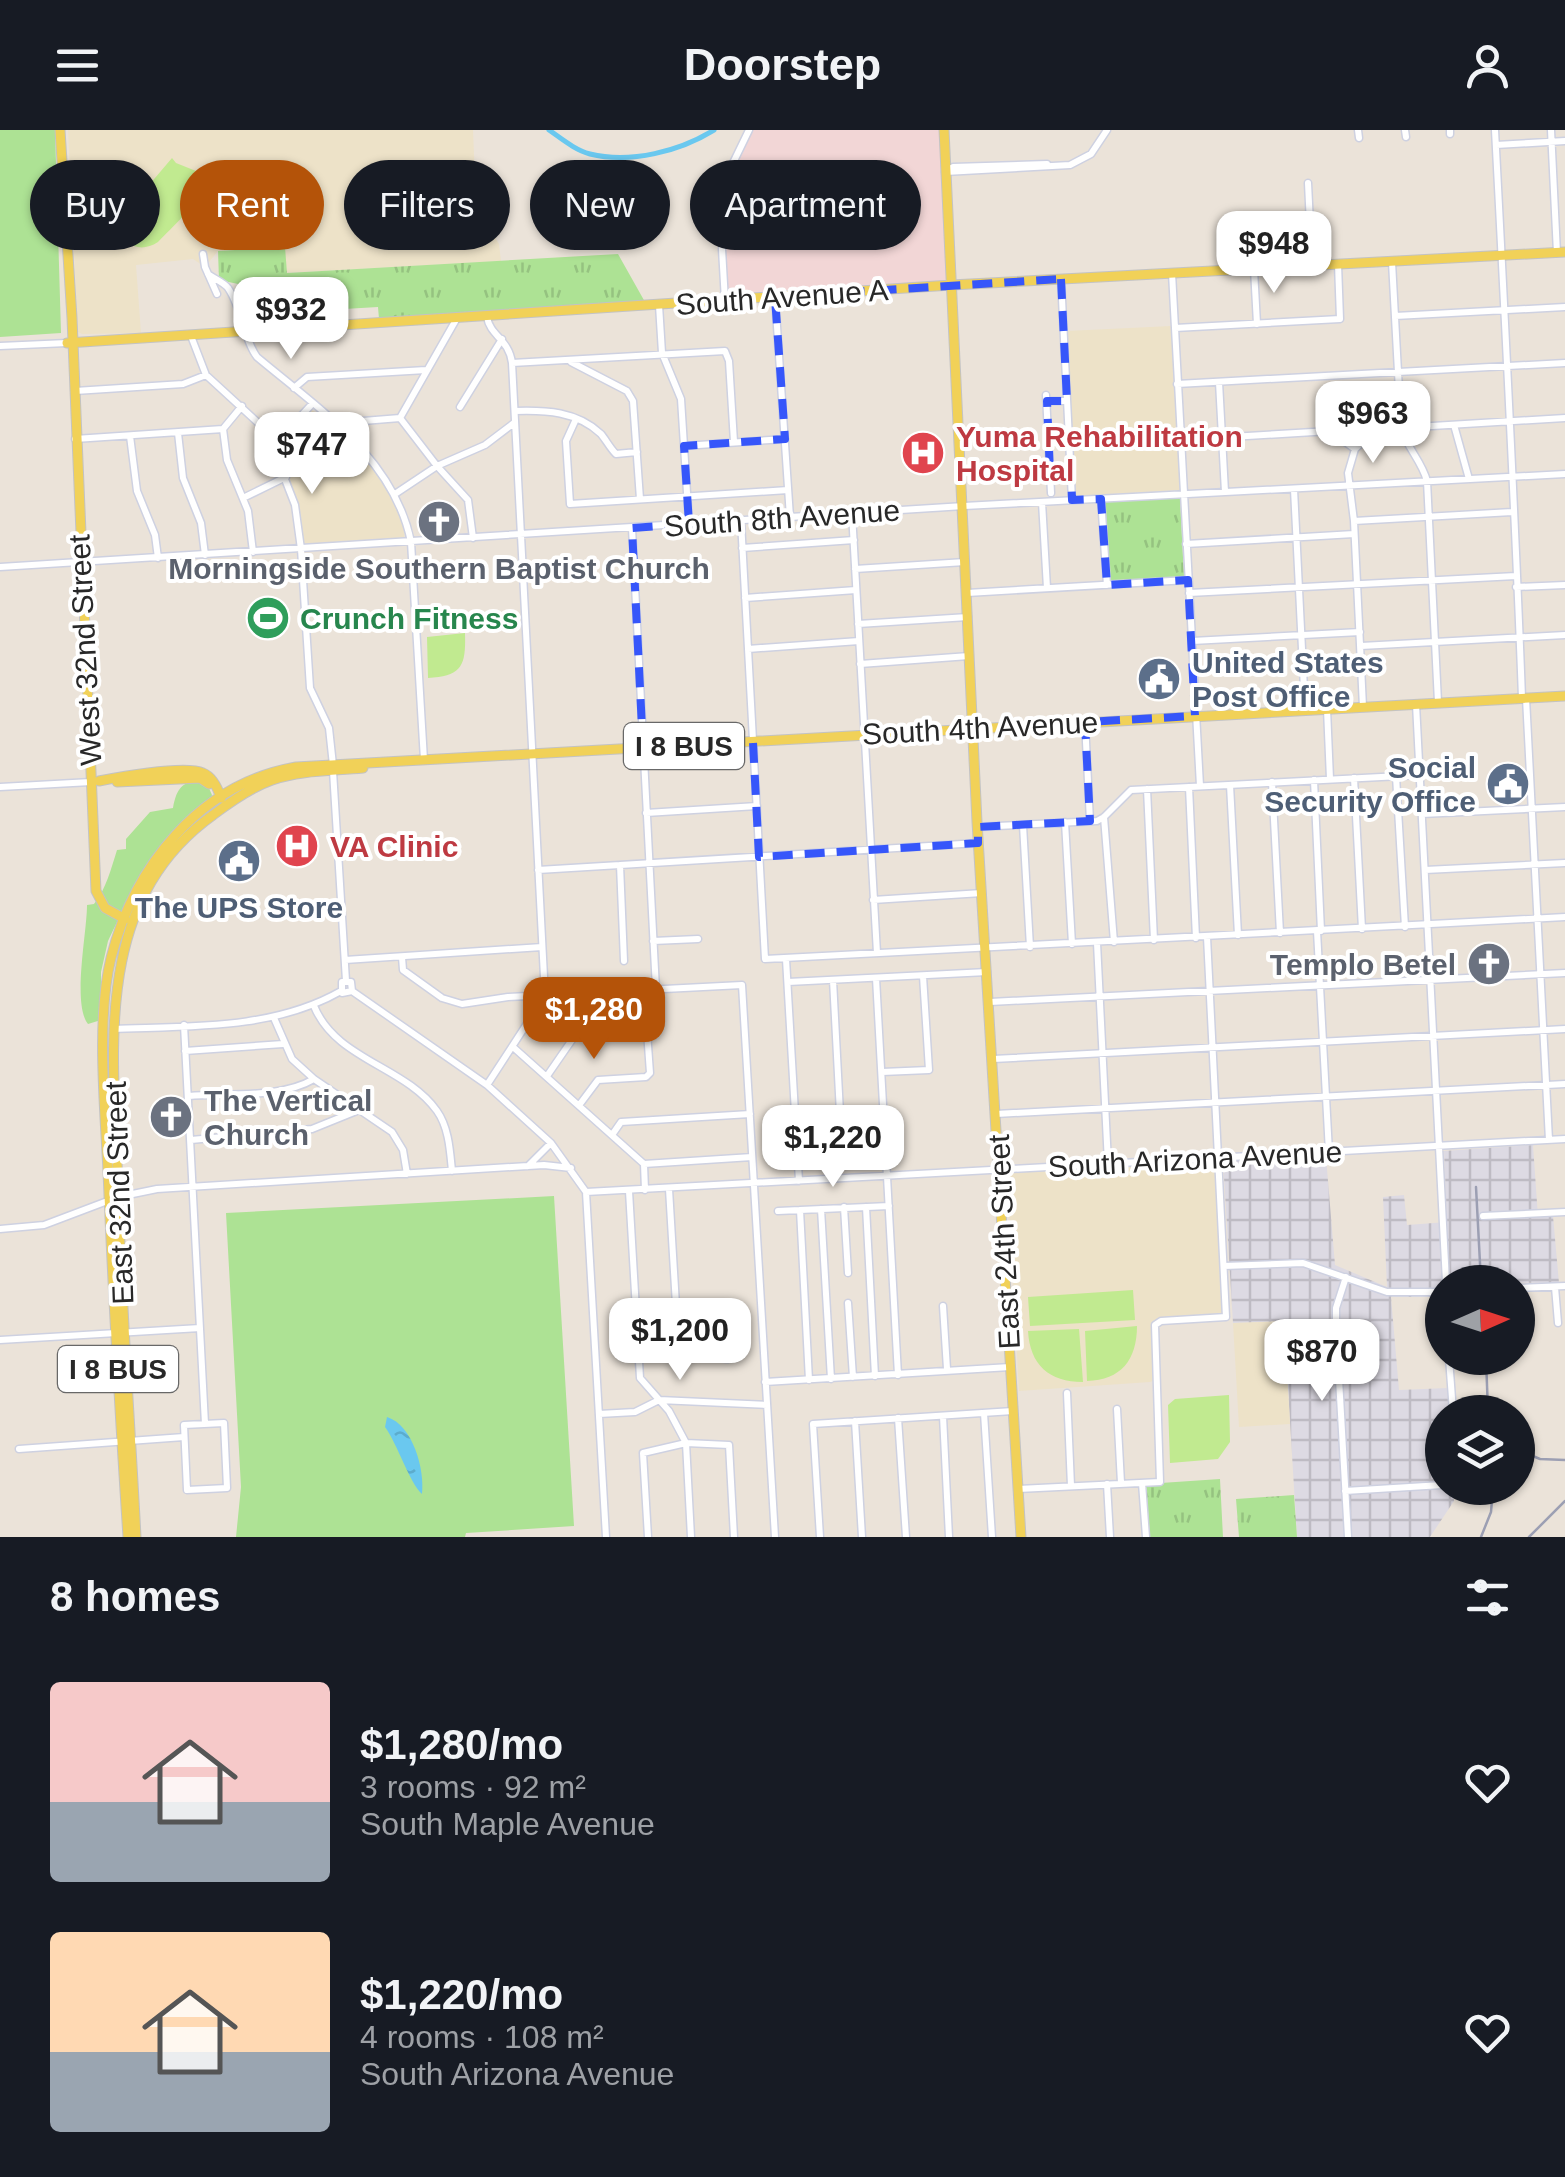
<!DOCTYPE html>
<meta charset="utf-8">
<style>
:root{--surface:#171b24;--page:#20242c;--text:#f1f3f6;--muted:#9ea1a6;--accent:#b45309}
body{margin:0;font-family:Arial,sans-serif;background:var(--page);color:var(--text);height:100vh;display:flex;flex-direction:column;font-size:38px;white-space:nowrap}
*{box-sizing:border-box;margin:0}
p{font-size:32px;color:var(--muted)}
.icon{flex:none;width:55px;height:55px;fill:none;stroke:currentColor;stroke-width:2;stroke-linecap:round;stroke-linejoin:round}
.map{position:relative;height:1407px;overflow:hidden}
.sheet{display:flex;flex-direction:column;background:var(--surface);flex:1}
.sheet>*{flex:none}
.hud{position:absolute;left:30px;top:30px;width:1000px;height:90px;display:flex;gap:20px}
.needle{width:65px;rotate:87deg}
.tools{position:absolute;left:1425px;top:1135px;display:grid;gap:20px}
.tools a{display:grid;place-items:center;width:110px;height:110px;border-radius:50%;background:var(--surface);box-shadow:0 2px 8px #0004;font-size:50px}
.price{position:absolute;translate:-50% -85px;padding:0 22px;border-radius:20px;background:#fff;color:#222;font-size:32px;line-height:65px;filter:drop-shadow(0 2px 5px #0008)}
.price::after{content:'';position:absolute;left:50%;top:60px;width:30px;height:22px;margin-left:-15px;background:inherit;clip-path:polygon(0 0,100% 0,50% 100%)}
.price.on{background:var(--accent);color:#fff}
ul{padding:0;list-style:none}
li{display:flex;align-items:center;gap:30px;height:250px;padding:0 50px}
li span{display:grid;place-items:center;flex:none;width:280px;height:200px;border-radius:10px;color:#555}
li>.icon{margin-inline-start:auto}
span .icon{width:120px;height:120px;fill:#fffc;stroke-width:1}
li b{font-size:42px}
h2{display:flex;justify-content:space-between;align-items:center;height:120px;padding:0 50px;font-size:42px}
.tag{padding:0 35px;border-radius:45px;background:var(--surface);box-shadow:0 2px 8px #0004;font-size:35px;line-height:90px}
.tag.on{background:var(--accent);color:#fff}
header{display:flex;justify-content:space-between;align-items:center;height:130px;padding:0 50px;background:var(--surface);font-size:45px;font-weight:800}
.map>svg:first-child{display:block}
.industrial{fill:url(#industrial-grid)}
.education{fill:#ede2c8}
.medical{fill:#f2d6d6}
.grass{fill:#ade294}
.park{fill:url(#park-tufts)}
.pitch{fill:#c1ea90}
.water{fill:url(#water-ripples)}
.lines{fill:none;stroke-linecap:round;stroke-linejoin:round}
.canal{stroke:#6ac8ef;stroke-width:5}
.minor-casing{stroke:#ced1e1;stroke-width:9}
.major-casing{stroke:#c3c3c3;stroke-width:11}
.minor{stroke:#fff;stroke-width:6}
.major{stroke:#f1d158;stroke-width:9}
.rail{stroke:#9c9fb3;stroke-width:2.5}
.marked{fill:none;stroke:#3656fa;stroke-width:8;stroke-dasharray:20 12;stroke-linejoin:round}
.labels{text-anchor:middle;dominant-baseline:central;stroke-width:8;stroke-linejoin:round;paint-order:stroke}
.shield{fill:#fff;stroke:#686868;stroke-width:2.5}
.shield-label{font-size:28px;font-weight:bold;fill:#282828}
.street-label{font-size:30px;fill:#282828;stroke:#fff}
.health-label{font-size:30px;font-weight:bold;fill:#be3a42;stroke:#fff;text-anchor:start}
.worship-label{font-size:30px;font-weight:bold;fill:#5b616d;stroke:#fff}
.leisure-label{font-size:30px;font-weight:bold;fill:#27864d;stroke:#fff;text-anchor:start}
.service-label{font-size:30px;font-weight:bold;fill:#4e5e75;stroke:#fff;text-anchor:start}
</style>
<header><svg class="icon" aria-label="menu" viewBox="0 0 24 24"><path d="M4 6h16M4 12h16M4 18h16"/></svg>Doorstep<svg class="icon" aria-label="person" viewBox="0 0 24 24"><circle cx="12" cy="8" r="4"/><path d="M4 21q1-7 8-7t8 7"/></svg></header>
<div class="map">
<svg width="1565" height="1407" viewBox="0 0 1565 1407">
<defs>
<pattern id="industrial-grid" width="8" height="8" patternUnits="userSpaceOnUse" patternTransform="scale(2.5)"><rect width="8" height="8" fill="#dddae3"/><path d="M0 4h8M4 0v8" fill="none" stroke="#bebbc3"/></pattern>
<pattern id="park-tufts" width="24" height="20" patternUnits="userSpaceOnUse" patternTransform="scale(2.5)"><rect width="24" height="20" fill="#ade294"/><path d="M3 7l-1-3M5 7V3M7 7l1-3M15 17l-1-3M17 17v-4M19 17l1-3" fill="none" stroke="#95c280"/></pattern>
<pattern id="water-ripples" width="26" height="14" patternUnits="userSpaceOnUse" patternTransform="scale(2.5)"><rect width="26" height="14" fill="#6ac8ef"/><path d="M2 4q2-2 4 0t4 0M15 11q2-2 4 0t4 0" fill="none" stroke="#5caccd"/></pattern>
</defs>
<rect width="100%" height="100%" fill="#ebe3d9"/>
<path class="industrial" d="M1533 1015 1538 1087 1553 1086 1559 1153 1442 1152V1167H1391L1399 1260 1448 1258 1449 1282H1442V1358H1453L1454 1371 1430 1407H1297L1284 1192 1233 1193 1223 1031 1326 1027 1335 1135 1387 1157 1383 1067 1404 1065 1407 1095 1447 1092 1444 1021Z"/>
<path class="education" d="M68 0H473L477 96 489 97 499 114 501 131 286 143 284 117 218 121 205 137 193 129 136 135 141 203 82 204 78 202Z
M1171 196 1180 360 1076 366 1067 201Z
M312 280 377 342 396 374 405 398 404 409 307 415 303 413 296 368 278 317Z
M1218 1027 1226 1187 1155 1195V1250L1150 1252 1019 1261 1007 1039Z
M1284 1191 1290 1294 1239 1297 1233 1193Z"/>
<path class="medical" d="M749 0H939L942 11 951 155 725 171 722 121 731 75 733 33Z"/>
<path class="grass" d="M0 0H55L61 203 0 207Z
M197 651 208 656 212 665 210 671 152 728 127 771 108 811 101 842V890L88 894C72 874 87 803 87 775L94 774C106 759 111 739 117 720L126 719V709L150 682 173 678C176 662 180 652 197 651Z
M554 1066 574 1396 466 1403 465 1407H236L241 1357 226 1083Z"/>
<path class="park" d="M285 117 287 143 618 124 645 172 379 189 378 177 260 184 243 155 219 150 218 121Z
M1180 368 1184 447 1109 452 1105 372Z
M1220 1349 1223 1407H1150L1146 1354Z
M1294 1365 1297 1407H1239L1236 1369Z"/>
<path class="pitch" d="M172 28 176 33 196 41C210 68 174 94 158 112 141 123 125 117 120 97L115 95Z
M465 503C466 536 462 546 428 548L427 507Z
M1133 1160 1135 1190 1030 1196 1028 1167Z
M1137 1196C1137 1230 1121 1250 1087 1251L1085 1201Z
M1079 1199 1083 1252C1049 1252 1030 1235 1028 1201Z
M1229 1265 1230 1312 1218 1329 1170 1333 1168 1275 1175 1269Z"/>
<path class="water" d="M387 1287C413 1295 425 1340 422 1364 409 1352 398 1315 385 1297Z"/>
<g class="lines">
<path class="canal" d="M549 0C562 9 575 20 590 24 631 34 680 21 714 0"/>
<g class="minor-casing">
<path id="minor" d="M1358 0 1359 8
M1405 0 1406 7
M1450 0V4
M1495 0C1505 189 1515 378 1522 568
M1551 0 1557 123
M1496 15 1565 11
M946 41 953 37 1047 34
M945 42 1070 35 1091 24 1107 0
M1308 53 1312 135
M203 124 205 137 217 164
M1392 132 1401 297C1406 317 1422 331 1427 351L1438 572
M1254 139 1257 194
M1172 143 1200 656
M208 144C213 148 225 153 228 158 242 178 244 210 257 227 319 279 394 328 411 412L424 630
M1061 149 1072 370
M775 167 790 387
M725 171 722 119 731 75 733 33 749 0
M659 175 662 223 681 269 689 394
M1395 186 1565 177
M487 187C490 206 509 209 512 233L545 866 487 955
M1175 198 1340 189 1338 134
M191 206 206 245 278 311
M0 216 67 213
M571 232 627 261 633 271 640 369
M512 233 725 221 729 231 734 312
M1219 252 1225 362
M1177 254 1565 233
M294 258 307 247 426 240
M75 261 183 254 206 245
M1046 265 1051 363
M1047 271H1067
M312 274 278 311 274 321 295 375 301 419 310 558 329 598 333 635
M460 277 502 209
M515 281C545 280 577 281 601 304 606 310 610 318 616 324L637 322
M400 288 437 336 468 370 473 408
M400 288 457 188
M576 289 566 311 570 374 788 360
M1454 295 1469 349
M223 299 227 330 248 381 253 422
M178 303 183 348 201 393 205 425
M347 303 363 291 400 288
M130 306 137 361 155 405 158 428
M75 309 223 299 242 276
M1181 310 1330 301 1355 319
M684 316 785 309
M1050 344 1071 342
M1294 359 1305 579
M395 364 437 336 485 315 514 293
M243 368 286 347
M1101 369 1107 455
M1042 372 1047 458
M852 383 877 823
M741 391 765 829 1565 787
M1354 391 1512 382
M632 398 656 859
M1186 414 1354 404
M742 418 854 410
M0 437 964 376 1565 344
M855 439 965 432
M1516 457 1565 455
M967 463 1188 450
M1189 463 1516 446
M745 468 856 460
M858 494 968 487
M1192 511 1360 502
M1361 516 1565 505
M748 519 859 511
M860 534 969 526
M1526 568 1549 1010
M1416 574 1446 1152
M1363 577 1354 391 1348 343 1355 319 1371 304 1383 299 1565 288
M1327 579 1330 649
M1085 592 1090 691
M333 641 346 851
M1396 646 1405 797
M1354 648 1362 799
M1314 650 1321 801
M1272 652 1280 803
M1230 655 1238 805
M0 657 91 652
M1189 657 1196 808
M1147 659 1154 810
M646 683 757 676
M1422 684 1565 677
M1104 687 1131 660 1420 645
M1104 687 1114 812
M1065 692 1072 814
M1023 695 1030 817
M977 697 1097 691 1104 687
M620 735 624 831
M538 740 978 713
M1425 740 1565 733
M873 770 982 763
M1317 801 1329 1022
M653 811 698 809
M1097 813 1108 1033
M402 827 403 840 442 868 462 874 508 867 742 855 775 1407
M786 829 799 1051
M345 830 542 817
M876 848 898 1245
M833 850 842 1021
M788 852 987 842
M352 861 342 863V852H351L352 861 487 955 551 1013 586 1062 606 1407
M990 872 1565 843
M314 876C336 930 405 936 437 981 449 998 450 1021 452 1041
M274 888 292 929 314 949 392 1002 403 1020 407 1044
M184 895 205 1294
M113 899C189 896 273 900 341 861
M513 917 644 1034 645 1060
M185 921 283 914
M993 929 1565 899
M882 942 929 940 923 846
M547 946 574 907 647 904
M189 966C228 963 280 969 314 949
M580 974 598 950 646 947 650 943 644 860
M996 984 1565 954
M612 1005 621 992 750 984
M191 1010 312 999 359 980
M797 1024 886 1019
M644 1034 752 1027
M528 1036 551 1013
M629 1061 640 1248 669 1281 686 1313 691 1407
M586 1062 1565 1009
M844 1077 848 1143
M866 1077 875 1246
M821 1079 831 1249
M800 1080 809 1250
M778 1081 889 1076
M1483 1086 1565 1082
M0 1099 44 1095 118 1067 157 1059 544 1035 571 1038
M1224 1136 1303 1133 1387 1162H1442
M1346 1147 1336 1178V1196L1348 1407
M1555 1157 1558 1193
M1518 1158 1565 1156
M848 1173 853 1247
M943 1176 947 1239
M678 1208 685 1225 728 1229 736 1225
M0 1210 200 1198
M639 1228 678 1208 669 1059
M1449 1228 1453 1282
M765 1252 1010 1237
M1067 1263 1071 1356
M1117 1279 1121 1353
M984 1283 992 1407
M599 1284 635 1282 659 1270 767 1275
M943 1286 949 1407
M898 1288 906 1407
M855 1291 862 1407
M224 1293 227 1358 187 1360 184 1295Z
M19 1319 184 1307
M1142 1353 1146 1407
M1107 1354 1110 1407
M1018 1359 1160 1352 1155 1195 1161 1191 1226 1187 1207 807
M1345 1361 1442 1355
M648 1407 643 1323 686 1313 729 1315 734 1407
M820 1407 813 1294 1013 1281"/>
</g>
<g class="major-casing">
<path id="major" d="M60 0 72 188 96 761 105 778 125 789
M944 0 977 692 1021 1407
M67 213 951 155 1565 122
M99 651C120 647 185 635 203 643 213 647 218 659 221 668
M117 652 200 648 209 654
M128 1407C120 1285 113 1163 108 1041 105 978 96 889 111 828 134 737 199 654 296 637L1565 566
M136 1407C130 1290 121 1174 118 1057 114 925 90 773 213 685 230 672 252 657 272 650 301 640 333 641 363 638"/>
</g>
<use href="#minor" class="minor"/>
<use href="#major" class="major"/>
<path class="rail" d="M1476 1057 1481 1152
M1486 1228 1488 1282
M1518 1320 1540 1329 1565 1330
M1481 1407 1491 1382 1493 1358
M1529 1407 1565 1371"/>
</g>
<path class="marked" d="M1061 149 1067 271H1047L1050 344 1071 342 1072 370 1101 369 1107 455 1188 450 1195 586 1085 592 1090 691 978 697V713L759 727 753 612 643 618 632 398 689 394 684 316 785 309 775 167Z"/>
<defs>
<g id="hospital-disc" transform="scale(2.25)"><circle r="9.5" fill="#e0444e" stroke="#fff"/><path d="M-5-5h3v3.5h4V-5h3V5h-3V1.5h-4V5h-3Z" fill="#fff"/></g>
<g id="church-disc" transform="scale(2.25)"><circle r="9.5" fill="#6b7280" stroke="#fff"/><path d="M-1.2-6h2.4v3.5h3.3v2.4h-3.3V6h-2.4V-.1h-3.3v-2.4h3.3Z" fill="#fff"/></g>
<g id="stadium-disc" transform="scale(2.25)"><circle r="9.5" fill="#2e9e5b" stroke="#fff"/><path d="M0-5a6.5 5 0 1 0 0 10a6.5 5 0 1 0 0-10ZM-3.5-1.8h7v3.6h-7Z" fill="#fff"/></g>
<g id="civic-disc" transform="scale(2.25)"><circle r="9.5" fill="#5c6f8a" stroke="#fff"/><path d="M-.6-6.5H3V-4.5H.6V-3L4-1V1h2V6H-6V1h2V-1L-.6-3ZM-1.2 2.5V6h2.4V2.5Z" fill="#fff"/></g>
</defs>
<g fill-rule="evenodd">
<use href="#hospital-disc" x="923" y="323"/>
<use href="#church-disc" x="439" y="392"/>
<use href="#stadium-disc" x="268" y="488"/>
<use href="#civic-disc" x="1159" y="549"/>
<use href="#civic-disc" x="1508" y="654"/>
<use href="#hospital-disc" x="297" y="716"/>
<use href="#civic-disc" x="239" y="731"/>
<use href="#church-disc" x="1489" y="834"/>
<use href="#church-disc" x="171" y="987"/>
</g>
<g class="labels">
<g class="shield">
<rect x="624" y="593" width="120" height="46" rx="8"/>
<rect x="58" y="1216" width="120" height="46" rx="8"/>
</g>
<g class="shield-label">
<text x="684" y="616">I 8 BUS</text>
<text x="118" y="1239">I 8 BUS</text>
</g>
<g class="street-label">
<text transform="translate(782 167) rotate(-4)">South Avenue A</text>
<text transform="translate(782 388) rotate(-4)">South 8th Avenue</text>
<text transform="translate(85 520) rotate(-93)">West 32nd Street</text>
<text transform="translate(980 598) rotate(-3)">South 4th Avenue</text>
<text transform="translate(1195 1029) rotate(-3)">South Arizona Avenue</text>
<text transform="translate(119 1063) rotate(-92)">East 32nd Street</text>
<text transform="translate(1004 1112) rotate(-93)">East 24th Street</text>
</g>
<g class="health-label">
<text x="956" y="306">Yuma Rehabilitation<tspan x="956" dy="34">Hospital</tspan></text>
<text x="330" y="716">VA Clinic</text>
</g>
<g class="worship-label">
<text x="439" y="438">Morningside Southern Baptist Church</text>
<text x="1456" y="834" text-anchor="end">Templo Betel</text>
<text x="204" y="970" text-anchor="start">The Vertical<tspan x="204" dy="34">Church</tspan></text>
</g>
<g class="leisure-label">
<text x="300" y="488">Crunch Fitness</text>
</g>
<g class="service-label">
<text x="1192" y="532">United States<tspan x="1192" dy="34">Post Office</tspan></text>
<text x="1476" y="637" text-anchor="end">Social<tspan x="1476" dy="34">Security Office</tspan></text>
<text x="239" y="777" text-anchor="middle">The UPS Store</text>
</g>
</g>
</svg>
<div class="tools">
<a><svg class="needle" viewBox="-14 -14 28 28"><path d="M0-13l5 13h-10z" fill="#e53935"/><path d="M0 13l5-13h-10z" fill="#9ea1a6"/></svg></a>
<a><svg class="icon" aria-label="layers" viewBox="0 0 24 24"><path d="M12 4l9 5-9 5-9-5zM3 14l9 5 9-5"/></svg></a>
</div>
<b class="price" style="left:1274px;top:166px">$948</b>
<b class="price" style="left:291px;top:232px">$932</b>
<b class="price" style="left:1373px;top:336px">$963</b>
<b class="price" style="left:312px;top:367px">$747</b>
<b class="price on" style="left:594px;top:932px">$1,280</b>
<b class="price" style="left:833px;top:1060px">$1,220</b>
<b class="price" style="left:680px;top:1253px">$1,200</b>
<b class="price" style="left:1322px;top:1274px">$870</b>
<div class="hud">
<a class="tag">Buy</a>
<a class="tag on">Rent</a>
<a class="tag">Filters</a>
<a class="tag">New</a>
<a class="tag">Apartment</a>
</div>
</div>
<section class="sheet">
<h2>8 homes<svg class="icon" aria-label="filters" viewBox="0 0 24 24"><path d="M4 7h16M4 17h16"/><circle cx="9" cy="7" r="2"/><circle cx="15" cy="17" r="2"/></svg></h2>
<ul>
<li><span style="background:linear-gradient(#f6c9c9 60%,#9aa5b1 0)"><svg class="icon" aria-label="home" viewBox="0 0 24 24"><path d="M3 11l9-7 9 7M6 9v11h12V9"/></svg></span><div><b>$1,280/mo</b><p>3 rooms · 92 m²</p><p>South Maple Avenue</p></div><svg class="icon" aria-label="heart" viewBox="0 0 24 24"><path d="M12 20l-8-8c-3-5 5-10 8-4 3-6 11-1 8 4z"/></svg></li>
<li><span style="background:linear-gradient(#ffd9b3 60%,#9aa5b1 0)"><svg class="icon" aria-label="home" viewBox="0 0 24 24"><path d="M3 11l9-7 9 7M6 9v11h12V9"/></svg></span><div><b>$1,220/mo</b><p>4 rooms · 108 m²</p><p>South Arizona Avenue</p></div><svg class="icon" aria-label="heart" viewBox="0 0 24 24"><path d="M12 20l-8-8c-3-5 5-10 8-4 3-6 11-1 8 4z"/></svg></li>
</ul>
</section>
